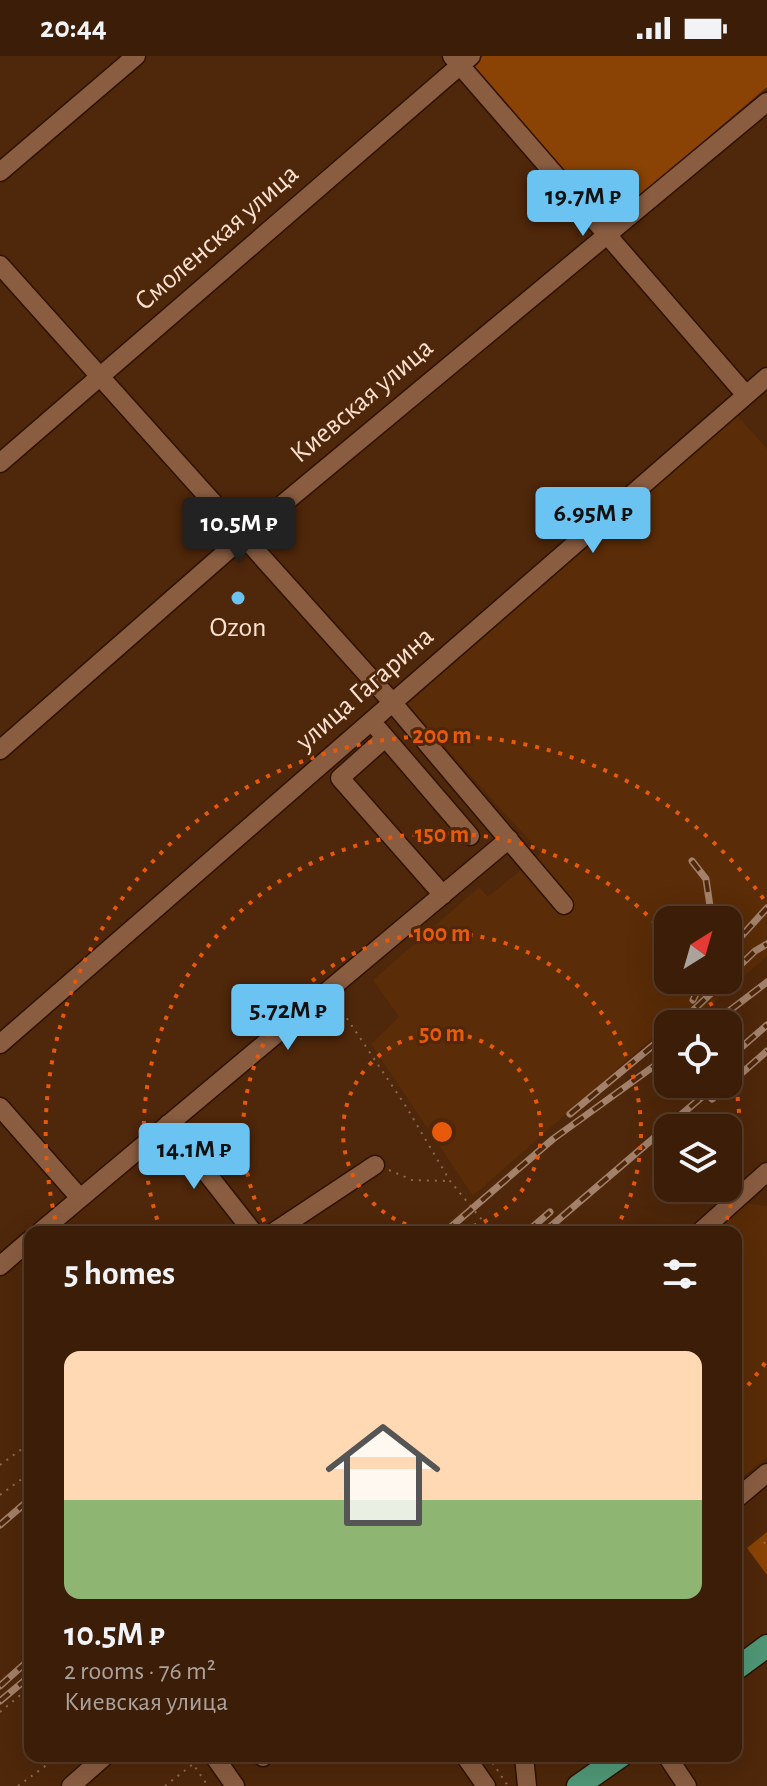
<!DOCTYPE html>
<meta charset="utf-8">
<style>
:root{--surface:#3b1d08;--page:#422612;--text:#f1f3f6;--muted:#aca29c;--line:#543b29;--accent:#6ac3f1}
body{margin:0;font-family:"Alegreya Sans",sans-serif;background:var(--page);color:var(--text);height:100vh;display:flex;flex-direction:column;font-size:30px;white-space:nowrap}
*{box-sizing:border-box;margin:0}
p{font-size:26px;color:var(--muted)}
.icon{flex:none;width:44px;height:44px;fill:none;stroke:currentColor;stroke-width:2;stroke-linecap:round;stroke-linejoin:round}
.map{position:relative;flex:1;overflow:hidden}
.sheet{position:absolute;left:24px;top:1170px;width:718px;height:536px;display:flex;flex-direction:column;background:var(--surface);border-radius:16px;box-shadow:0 8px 32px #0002,0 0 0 2px var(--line)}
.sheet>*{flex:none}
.needle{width:52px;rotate:37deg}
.tools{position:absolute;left:654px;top:850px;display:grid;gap:16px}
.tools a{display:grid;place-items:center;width:88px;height:88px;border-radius:16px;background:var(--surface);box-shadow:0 8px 32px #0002,0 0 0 2px var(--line);font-size:40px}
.price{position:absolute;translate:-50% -68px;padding:0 18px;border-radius:8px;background:var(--accent);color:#111;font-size:26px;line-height:52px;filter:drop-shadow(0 2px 4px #0008)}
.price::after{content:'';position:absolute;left:50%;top:48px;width:24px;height:18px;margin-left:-12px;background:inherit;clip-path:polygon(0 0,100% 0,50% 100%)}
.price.on{background:#222;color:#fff}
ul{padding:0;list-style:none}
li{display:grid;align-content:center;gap:16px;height:424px;padding:0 40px}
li+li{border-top:2px solid var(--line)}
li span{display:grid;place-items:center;height:248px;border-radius:16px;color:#555}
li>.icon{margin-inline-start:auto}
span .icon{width:144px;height:144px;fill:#fffc;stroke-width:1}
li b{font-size:34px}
h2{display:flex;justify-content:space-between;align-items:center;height:96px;padding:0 40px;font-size:34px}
.status{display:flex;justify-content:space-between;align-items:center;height:56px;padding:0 40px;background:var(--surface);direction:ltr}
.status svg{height:22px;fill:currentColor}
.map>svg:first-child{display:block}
.built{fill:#5a2c07;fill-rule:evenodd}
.green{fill:#8a4304}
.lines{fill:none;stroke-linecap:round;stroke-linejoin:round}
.minor-casing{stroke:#2f1200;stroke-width:21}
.major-casing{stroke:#2f1200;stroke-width:25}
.path{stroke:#8d6a52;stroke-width:2;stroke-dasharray:2 6;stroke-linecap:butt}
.minor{stroke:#8a5d41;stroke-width:18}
.major{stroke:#4f9777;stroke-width:22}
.rail-casing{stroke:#a3816b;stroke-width:7}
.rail{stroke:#4f270a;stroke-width:4;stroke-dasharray:12;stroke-linecap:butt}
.ring{fill:none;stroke:#e8590c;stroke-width:4;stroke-dasharray:4 8}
.poi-dot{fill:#6ac3f1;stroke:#4f270a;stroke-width:3}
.labels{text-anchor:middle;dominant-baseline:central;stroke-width:6;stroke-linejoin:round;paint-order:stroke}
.street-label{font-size:28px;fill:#fbe1d1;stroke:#4f270a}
.poi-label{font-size:28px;fill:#fbe1d1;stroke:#4f270a}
.centre{fill:#e8590c;stroke:#4f270a;stroke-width:4}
.ring-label{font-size:24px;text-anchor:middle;font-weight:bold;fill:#e8590c;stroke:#4f270a;stroke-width:6;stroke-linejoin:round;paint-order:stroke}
</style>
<div class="status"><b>20:44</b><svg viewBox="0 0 49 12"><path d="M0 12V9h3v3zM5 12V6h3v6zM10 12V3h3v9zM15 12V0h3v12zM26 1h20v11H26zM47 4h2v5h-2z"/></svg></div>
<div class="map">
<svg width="767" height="1730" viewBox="0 0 767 1730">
<rect width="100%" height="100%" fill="#4f270a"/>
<path class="built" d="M737 359 767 393V900L700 959 668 968 473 1140 371 988 399 961 373 924 479 831 488 841 541 797 406 649ZM668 864H728V924H668Z
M743 1147 767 1150V1401L736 1427V1176H711Z"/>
<path class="green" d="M482 0H767V31L608 167 470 11Z
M767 1476V1519L747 1492Z"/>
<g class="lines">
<g class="minor-casing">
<path id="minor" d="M452 0 746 339
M0 116 136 0
M0 209 392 646 564 849
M0 407 471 0
M378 673 470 780
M385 682 340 722 443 839
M0 694 242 482 767 46
M0 988 767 321
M0 1051 80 1142
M168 1068 253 1176
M40 1176 509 783
M274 1176 375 1109
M700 1176 767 1116
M0 1210 30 1184
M736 1443 767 1417
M214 1700 235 1730
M263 1700V1701
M465 1700 486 1730
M524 1700 527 1730
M667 1700 687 1730
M71 1730 105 1700"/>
</g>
<g class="major-casing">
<path id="major" d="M736 1613 767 1590
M578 1730 621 1700"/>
</g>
<path class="path" d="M338 949 407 1052 450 1125 492 1176
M389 1114 412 1124 449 1125
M0 1409 30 1387
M0 1439 30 1417
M764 1486 767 1490
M0 1656 30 1631
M488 1700 508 1730
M18 1730 59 1700
M165 1730 193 1708 208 1730"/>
<use href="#minor" class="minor"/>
<use href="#major" class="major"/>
<g class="rail-casing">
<path id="rail" d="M692 805 706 823 712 864
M728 895 767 852
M728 921 755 895 767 888
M693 944 703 924
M679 968 725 924
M712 968 767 926
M728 1003 767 969
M712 1043 767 995
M570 1058 668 977
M445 1176 553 1083 668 1000
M527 1176 550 1156
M544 1176 717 1028
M0 1469 30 1443
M0 1630 30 1603
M0 1645 30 1620"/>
</g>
<use href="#rail" class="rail"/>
</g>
<g class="ring">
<circle cx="442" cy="1076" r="99"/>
<path d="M270 1176A199 199 0 1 1 614 1176"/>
<path d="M161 1175A298 298 0 0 1 667 880M699 925A298 298 0 0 1 719 967M728 994A298 298 0 0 1 723 1175"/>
<path d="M765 1307A397 397 0 0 1 737 1342M58 1175A397 397 0 0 1 765 845"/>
</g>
<circle class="poi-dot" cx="238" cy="542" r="8"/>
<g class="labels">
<g class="street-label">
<text transform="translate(217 182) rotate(-41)">Смоленская улица</text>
<text transform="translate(362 345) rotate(-40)">Киевская улица</text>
<text transform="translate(365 633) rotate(-41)">улица Гагарина</text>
</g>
<g class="poi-label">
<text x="238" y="572">Ozon</text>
</g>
</g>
<circle cx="442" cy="1076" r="12" class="centre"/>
<g class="ring-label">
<text x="442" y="687">200 m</text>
<text x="442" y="786">150 m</text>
<text x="442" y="885">100 m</text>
<text x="442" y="985">50 m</text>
</g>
</svg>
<div class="tools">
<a><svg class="needle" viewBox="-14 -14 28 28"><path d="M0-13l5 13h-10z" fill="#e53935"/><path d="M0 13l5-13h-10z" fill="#aca29c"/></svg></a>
<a><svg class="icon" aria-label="locate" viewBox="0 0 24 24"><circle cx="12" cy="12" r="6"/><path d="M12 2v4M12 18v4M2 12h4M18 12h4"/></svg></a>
<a><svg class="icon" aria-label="layers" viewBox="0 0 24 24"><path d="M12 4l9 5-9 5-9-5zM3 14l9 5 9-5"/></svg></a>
</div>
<b class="price" style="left:583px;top:182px">19.7M ₽</b>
<b class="price" style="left:593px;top:499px">6.95M ₽</b>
<b class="price on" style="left:239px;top:509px">10.5M ₽</b>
<b class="price" style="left:288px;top:996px">5.72M ₽</b>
<b class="price" style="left:194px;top:1135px">14.1M ₽</b>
<section class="sheet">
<h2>5 homes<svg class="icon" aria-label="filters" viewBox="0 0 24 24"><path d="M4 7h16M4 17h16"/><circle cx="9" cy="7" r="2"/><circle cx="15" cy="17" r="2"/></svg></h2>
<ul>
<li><span style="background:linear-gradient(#ffd9b3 60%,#8fb573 0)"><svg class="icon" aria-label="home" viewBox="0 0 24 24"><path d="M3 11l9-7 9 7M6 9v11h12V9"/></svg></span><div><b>10.5M ₽</b><p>2 rooms · 76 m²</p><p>Киевская улица</p></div></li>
</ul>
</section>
</div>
